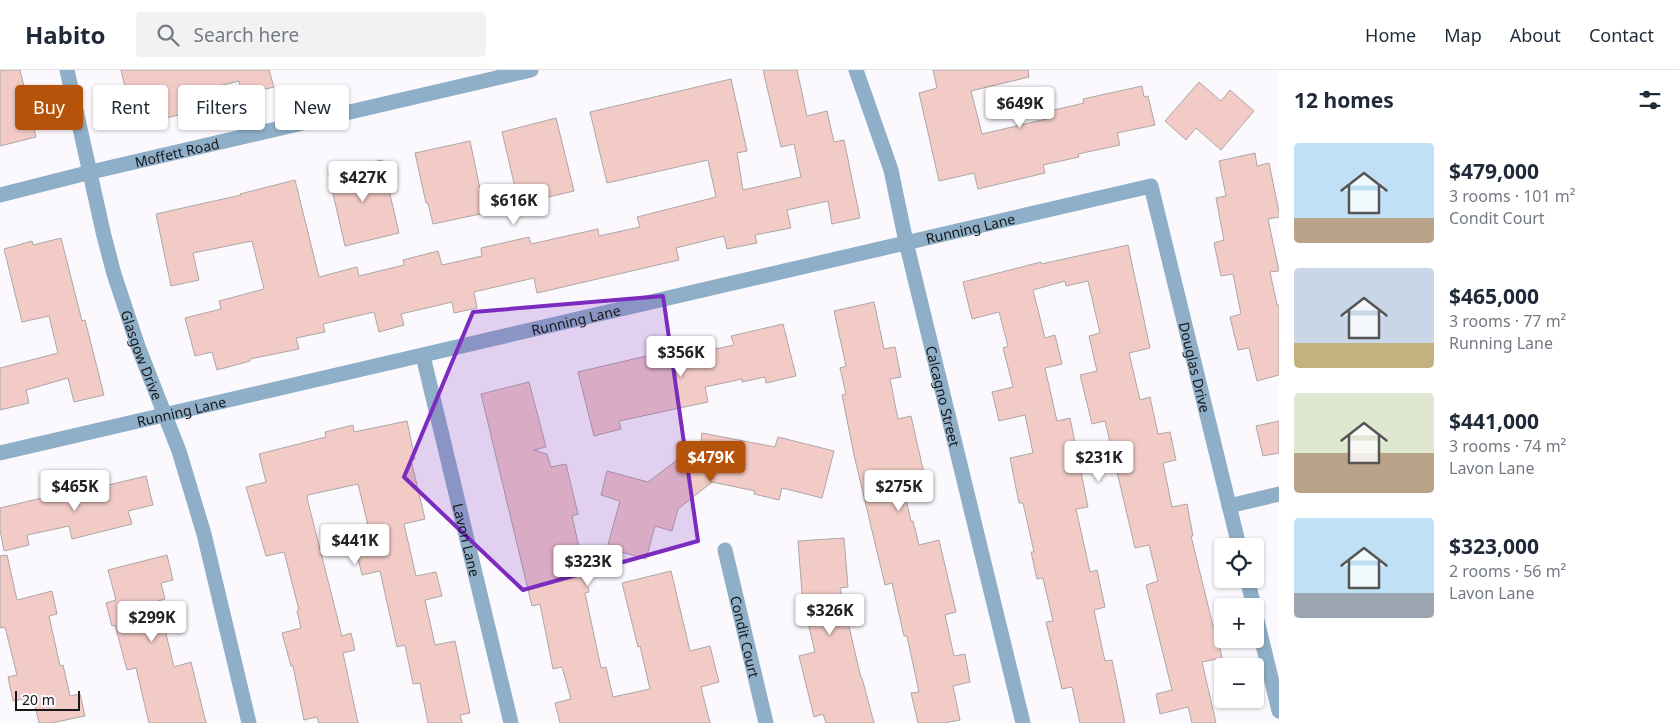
<!DOCTYPE html>
<meta charset="utf-8">
<style>
:root{--surface:#fff;--page:#f2f2f3;--text:#1f2937;--muted:#747a83;--line:#e0e1e3;--accent:#b45309}
body{margin:0;font-family:"Noto Sans",sans-serif;background:var(--page);color:var(--text);height:100vh;display:flex;flex-direction:column;font-size:19px;white-space:nowrap}
*{box-sizing:border-box;margin:0}
p{font-size:16px;color:var(--muted)}
.icon{flex:none;width:28px;height:28px;fill:none;stroke:currentColor;stroke-width:2;stroke-linecap:round;stroke-linejoin:round}
.map{position:relative;flex:1;overflow:hidden}
.panel{display:flex;flex-direction:column;background:var(--surface);width:400px}
.panel>*{flex:none}
.top-card{position:absolute;left:15px;top:15px;width:475px;height:45px;display:flex;gap:10px}
.controls{position:absolute;left:1214px;top:468px;display:grid;gap:10px}
.controls a{display:grid;place-items:center;width:50px;height:50px;border-radius:5px;background:var(--surface);box-shadow:0 1px 4px #0004;font-size:25px}
.scale{position:absolute;left:15px;bottom:12px;width:65px;box-sizing:border-box;padding-left:5px;border:2px solid #191819;border-top:0;font-size:14px;line-height:18px;white-space:nowrap;color:#191819;-webkit-text-stroke:4px #fcf9fe;paint-order:stroke}
.price{position:absolute;translate:-50% -42px;padding:0 11px;border-radius:5px;background:#fff;color:#222;font-size:16px;line-height:32px;filter:drop-shadow(0 1px 2px #0008)}
.price::after{content:'';position:absolute;left:50%;top:30px;width:15px;height:11px;margin-left:-8px;background:inherit;clip-path:polygon(0 0,100% 0,50% 100%)}
.price.on{background:var(--accent);color:#fff}
ul{padding:0;list-style:none}
li{display:flex;align-items:center;gap:15px;height:125px;padding:0 15px}
li span{display:grid;place-items:center;flex:none;width:140px;height:100px;border-radius:5px;color:#555}
li>.icon{margin-inline-start:auto}
span .icon{width:60px;height:60px;fill:#fffc;stroke-width:1}
li b{font-size:21px}
h2{display:flex;justify-content:space-between;align-items:center;height:60px;padding:0 15px;font-size:21px}
.pill{padding:0 18px;border-radius:5px;background:var(--surface);box-shadow:0 1px 4px #0004;font-size:18px;line-height:45px}
.pill.on{background:var(--accent);color:#fff}
header{display:flex;align-items:center;gap:30px;box-sizing:border-box;height:70px;padding:0 25px;background:var(--surface);border-bottom:1px solid var(--line)}
header strong{font-size:24px}
nav{display:flex;gap:28px;margin-inline-start:auto;font-size:18px}
.search{width:350px;height:45px;background:var(--page);display:flex;align-items:center;gap:12px;box-sizing:border-box;padding:0 18px;border-radius:5px;color:var(--muted);font-size:19px}
main{display:flex;flex:1;min-height:0}
.map>svg:first-child{display:block}
.building{fill:#f2cbc6;stroke:#aca7a6}
.lines{fill:none;stroke-linecap:round;stroke-linejoin:round}
.minor{stroke:#8eafc7;stroke-width:15}
.marked{fill:#7b2cbf;fill-opacity:0.2;stroke:#7b2cbf;stroke-width:4;stroke-linejoin:round}
.labels{text-anchor:middle;dominant-baseline:central;stroke-width:4;stroke-linejoin:round;paint-order:stroke}
.street-label{font-size:14px;fill:#191819;stroke:#fcf9fe}
</style>
<header>
<strong>Habito</strong>
<div class="search"><svg class="icon" aria-label="search" viewBox="0 0 24 24"><circle cx="10" cy="10" r="6"/><path d="M15 15l6 6"/></svg>Search here</div>
<nav><a>Home</a><a>Map</a><a>About</a><a>Contact</a></nav>
</header>
<main>
<div class="map">
<svg width="1279" height="653" viewBox="0 0 1279 653">
<rect width="100%" height="100%" fill="#fcf9fe"/>
<path class="building" d="M0 0H20L36 67 0 76Z
M121 0H269L274 17 242 25 239 11 191 23 196 41 152 51 145 21 127 26Z
M763 0H797L807 46 827 41 834 72 844 70 860 148 832 154 828 131 787 140 791 158 755 165 757 173 727 179 724 166 676 178 679 190 537 223 534 208 474 222 477 238 454 243 452 232 401 244 404 255 379 262 374 242 323 254 325 262 296 268 299 279 250 289V291L217 300 212 282 195 286 185 248 221 239 219 231 264 219 252 171 193 183 199 210 171 216 156 144 241 125 240 124 295 110 319 207 357 197 359 206 404 195 403 190 438 181 442 195 482 186 481 178 529 167 531 174 598 159 599 166 640 157 637 147 716 127 708 90 607 113 590 42 731 9 747 81 737 83 743 120 801 107 794 74 781 77Z
M933 0H1028L1029 7 971 21 982 64 1051 48 1050 41 1084 33 1083 29 1142 16 1144 27 1148 26 1155 55 1117 63 1120 75 1078 84 1079 87 1043 95 1045 103 978 119 974 103 939 111 919 23 937 18Z
M1199 12 1221 31 1230 20 1254 41 1221 80 1196 58 1186 70 1165 51Z
M556 48 574 121 519 134 502 62Z
M470 71 485 143 433 154 428 133H426L415 83Z
M1255 83 1257 96 1269 93 1279 142V147L1268 149 1279 201 1270 202 1277 235H1279V305L1257 311 1249 278 1238 280 1230 247 1241 244 1233 204 1221 206 1214 173 1224 170 1216 128 1226 126 1219 91Z
M382 90 399 163 345 176 328 102Z
M61 168 82 251 85 250 104 325 74 332 68 308 26 320 29 333 0 340V298L58 283 49 246 22 252 4 179 32 171 33 175Z
M1128 175 1150 278 1129 283 1140 330 1150 327 1158 364 1170 362 1176 390 1163 393 1172 437 1187 434 1193 466H1191L1213 556 1215 555 1222 588 1202 592 1216 653H1192L1188 637 1160 644 1156 624 1172 620 1146 515 1158 511 1149 475 1135 478 1105 351 1092 354 1080 305 1097 301 1089 266 1100 263 1088 211 1066 216 1065 211 1033 220 1045 268 1055 265 1062 294 1045 298 1057 351 1070 348 1088 437 1076 439 1090 502 1097 500 1105 537 1094 540 1105 591 1112 590 1125 653H1080L1072 617 1062 619 1046 552 1053 551 1043 508 1037 509 1031 482H1034L1023 433H1019L1010 388 1033 383 1025 345 999 351 992 322 1013 317 1003 278 1008 276 999 242 972 249 963 212 1041 192V194Z
M874 232 884 279 895 277 901 307 890 309 898 349 911 346 925 408 902 413 911 451H913L919 475 939 470 956 542 945 545 954 586 965 584 970 612 953 616 960 650 944 653H918L911 623 919 622 907 566H904L892 513 885 515 854 385 842 325 846 324 840 298 846 296 834 241Z
M783 254 796 306 766 313 765 307 742 312V309L705 317 708 332 619 351 621 359 594 366 578 302 672 280 674 288 734 275 731 266Z
M529 312 546 377 534 380 547 384 551 397 566 394 578 444 572 446 589 522 585 523 601 598 606 597 613 627 650 619 640 576 638 577 622 513 671 501 690 581 710 576 719 612 701 617 710 653H560L555 633 571 629 562 597 553 599 540 534 532 536 481 324Z
M407 351 415 389 411 390 425 449 404 454 416 506 436 502 442 526 425 530 435 575 455 571 470 643 460 645 462 653H428L420 613 413 614 405 575 397 577 380 501 362 505 355 476 372 472 358 414 308 425 307 428 342 566 351 563 355 580 343 583 358 653H319L317 647 304 650 293 596H291L282 563 301 558 297 541 299 540 284 482 266 486 246 417 266 412 259 384 326 367 325 362 353 355 354 362Z
M1279 351V383L1263 386 1256 356Z
M702 363 775 377 778 367 834 381 822 428 782 418 779 430 754 424 755 421 712 412 678 439 672 461 655 456 646 489 607 478 620 431 601 425 607 401 648 412 701 372Z
M146 406 153 435 128 441 132 454 72 469 69 456 27 465 29 475 4 481 0 460V438L46 427V430Z
M844 468 848 517 840 518 861 608H862L874 653H826L823 644 814 647 799 586 815 582 804 536H803L798 471Z
M7 485 17 530 52 521 57 544 49 546 60 596 63 595 70 626 80 624 85 646 51 653H39L33 627 13 631 8 607 17 605 5 557 0 558V486Z
M167 485 173 510 161 513 165 529 158 531 161 543 174 597 191 592 206 653H149L136 598 127 600 115 555 112 556 106 533 116 530 108 500Z"/>
<g class="lines">
<g class="minor">
<path id="s1" d="M67 0 104 166 114 204 139 279 179 381 204 464 249 653"/>
<path id="s2" d="M856 0 891 100 906 172 1023 653"/>
<path id="s3" d="M0 125 91 102 531 0"/>
<path id="s4" d="M423 286 511 653"/>
<path id="s5" d="M0 383 1151 116 1239 476"/>
<path d="M1229 436 1279 424"/>
<path id="s6" d="M725 480 766 653"/>
<path d="M1247 509 1254 536"/>
<path d="M1255 542 1279 641"/>
</g>
</g>
<path class="marked" d="M663 226 698 471 523 520 404 407 473 242Z"/>
<g class="labels">
<g class="street-label">
<text stroke="none"><textPath href="#s3" startOffset="182">Moffett Road</textPath></text>
<text stroke="none"><textPath href="#s5" startOffset="996">Running Lane</textPath></text>
<text stroke="none"><textPath href="#s5" startOffset="591">Running Lane</textPath></text>
<text stroke="none"><textPath href="#s1" startOffset="295">Glasgow Drive</textPath></text>
<text stroke="none"><textPath href="#s5" startOffset="1368">Douglas Drive</textPath></text>
<text stroke="none"><textPath href="#s2" startOffset="338">Calcagno Street</textPath></text>
<text stroke="none"><textPath href="#s5" startOffset="186">Running Lane</textPath></text>
<text stroke="none"><textPath href="#s4" startOffset="189">Lavon Lane</textPath></text>
<text stroke="none"><textPath href="#s6" startOffset="89">Condit Court</textPath></text>
</g>
</g>
</svg>
<div class="controls">
<a><svg class="icon" aria-label="locate" viewBox="0 0 24 24"><circle cx="12" cy="12" r="6"/><path d="M12 2v4M12 18v4M2 12h4M18 12h4"/></svg></a>
<a>+</a>
<a>−</a>
</div>
<div class="scale">20 m</div>
<b class="price" style="left:1020px;top:59px">$649K</b>
<b class="price" style="left:363px;top:133px">$427K</b>
<b class="price" style="left:514px;top:156px">$616K</b>
<b class="price" style="left:681px;top:308px">$356K</b>
<b class="price on" style="left:711px;top:413px">$479K</b>
<b class="price" style="left:1099px;top:413px">$231K</b>
<b class="price" style="left:75px;top:442px">$465K</b>
<b class="price" style="left:899px;top:442px">$275K</b>
<b class="price" style="left:355px;top:496px">$441K</b>
<b class="price" style="left:588px;top:517px">$323K</b>
<b class="price" style="left:830px;top:566px">$326K</b>
<b class="price" style="left:152px;top:573px">$299K</b>
<div class="top-card">
<a class="pill on">Buy</a>
<a class="pill">Rent</a>
<a class="pill">Filters</a>
<a class="pill">New</a>
</div>
</div>
<section class="panel">
<h2>12 homes<svg class="icon" aria-label="filters" viewBox="0 0 24 24"><path d="M4 7h16M4 17h16"/><circle cx="9" cy="7" r="2"/><circle cx="15" cy="17" r="2"/></svg></h2>
<ul>
<li><span style="background:linear-gradient(#bfe0f5 75%,#b9a48a 0)"><svg class="icon" aria-label="home" viewBox="0 0 24 24"><path d="M3 11l9-7 9 7M6 9v11h12V9"/></svg></span><div><b>$479,000</b><p>3 rooms · 101 m²</p><p>Condit Court</p></div></li>
<li><span style="background:linear-gradient(#c9d6e8 75%,#c2b280 0)"><svg class="icon" aria-label="home" viewBox="0 0 24 24"><path d="M3 11l9-7 9 7M6 9v11h12V9"/></svg></span><div><b>$465,000</b><p>3 rooms · 77 m²</p><p>Running Lane</p></div></li>
<li><span style="background:linear-gradient(#dfe7d0 60%,#b9a48a 0)"><svg class="icon" aria-label="home" viewBox="0 0 24 24"><path d="M3 11l9-7 9 7M6 9v11h12V9"/></svg></span><div><b>$441,000</b><p>3 rooms · 74 m²</p><p>Lavon Lane</p></div></li>
<li><span style="background:linear-gradient(#bfe0f5 75%,#9aa5b1 0)"><svg class="icon" aria-label="home" viewBox="0 0 24 24"><path d="M3 11l9-7 9 7M6 9v11h12V9"/></svg></span><div><b>$323,000</b><p>2 rooms · 56 m²</p><p>Lavon Lane</p></div></li>
</ul>
</section>
</main>
